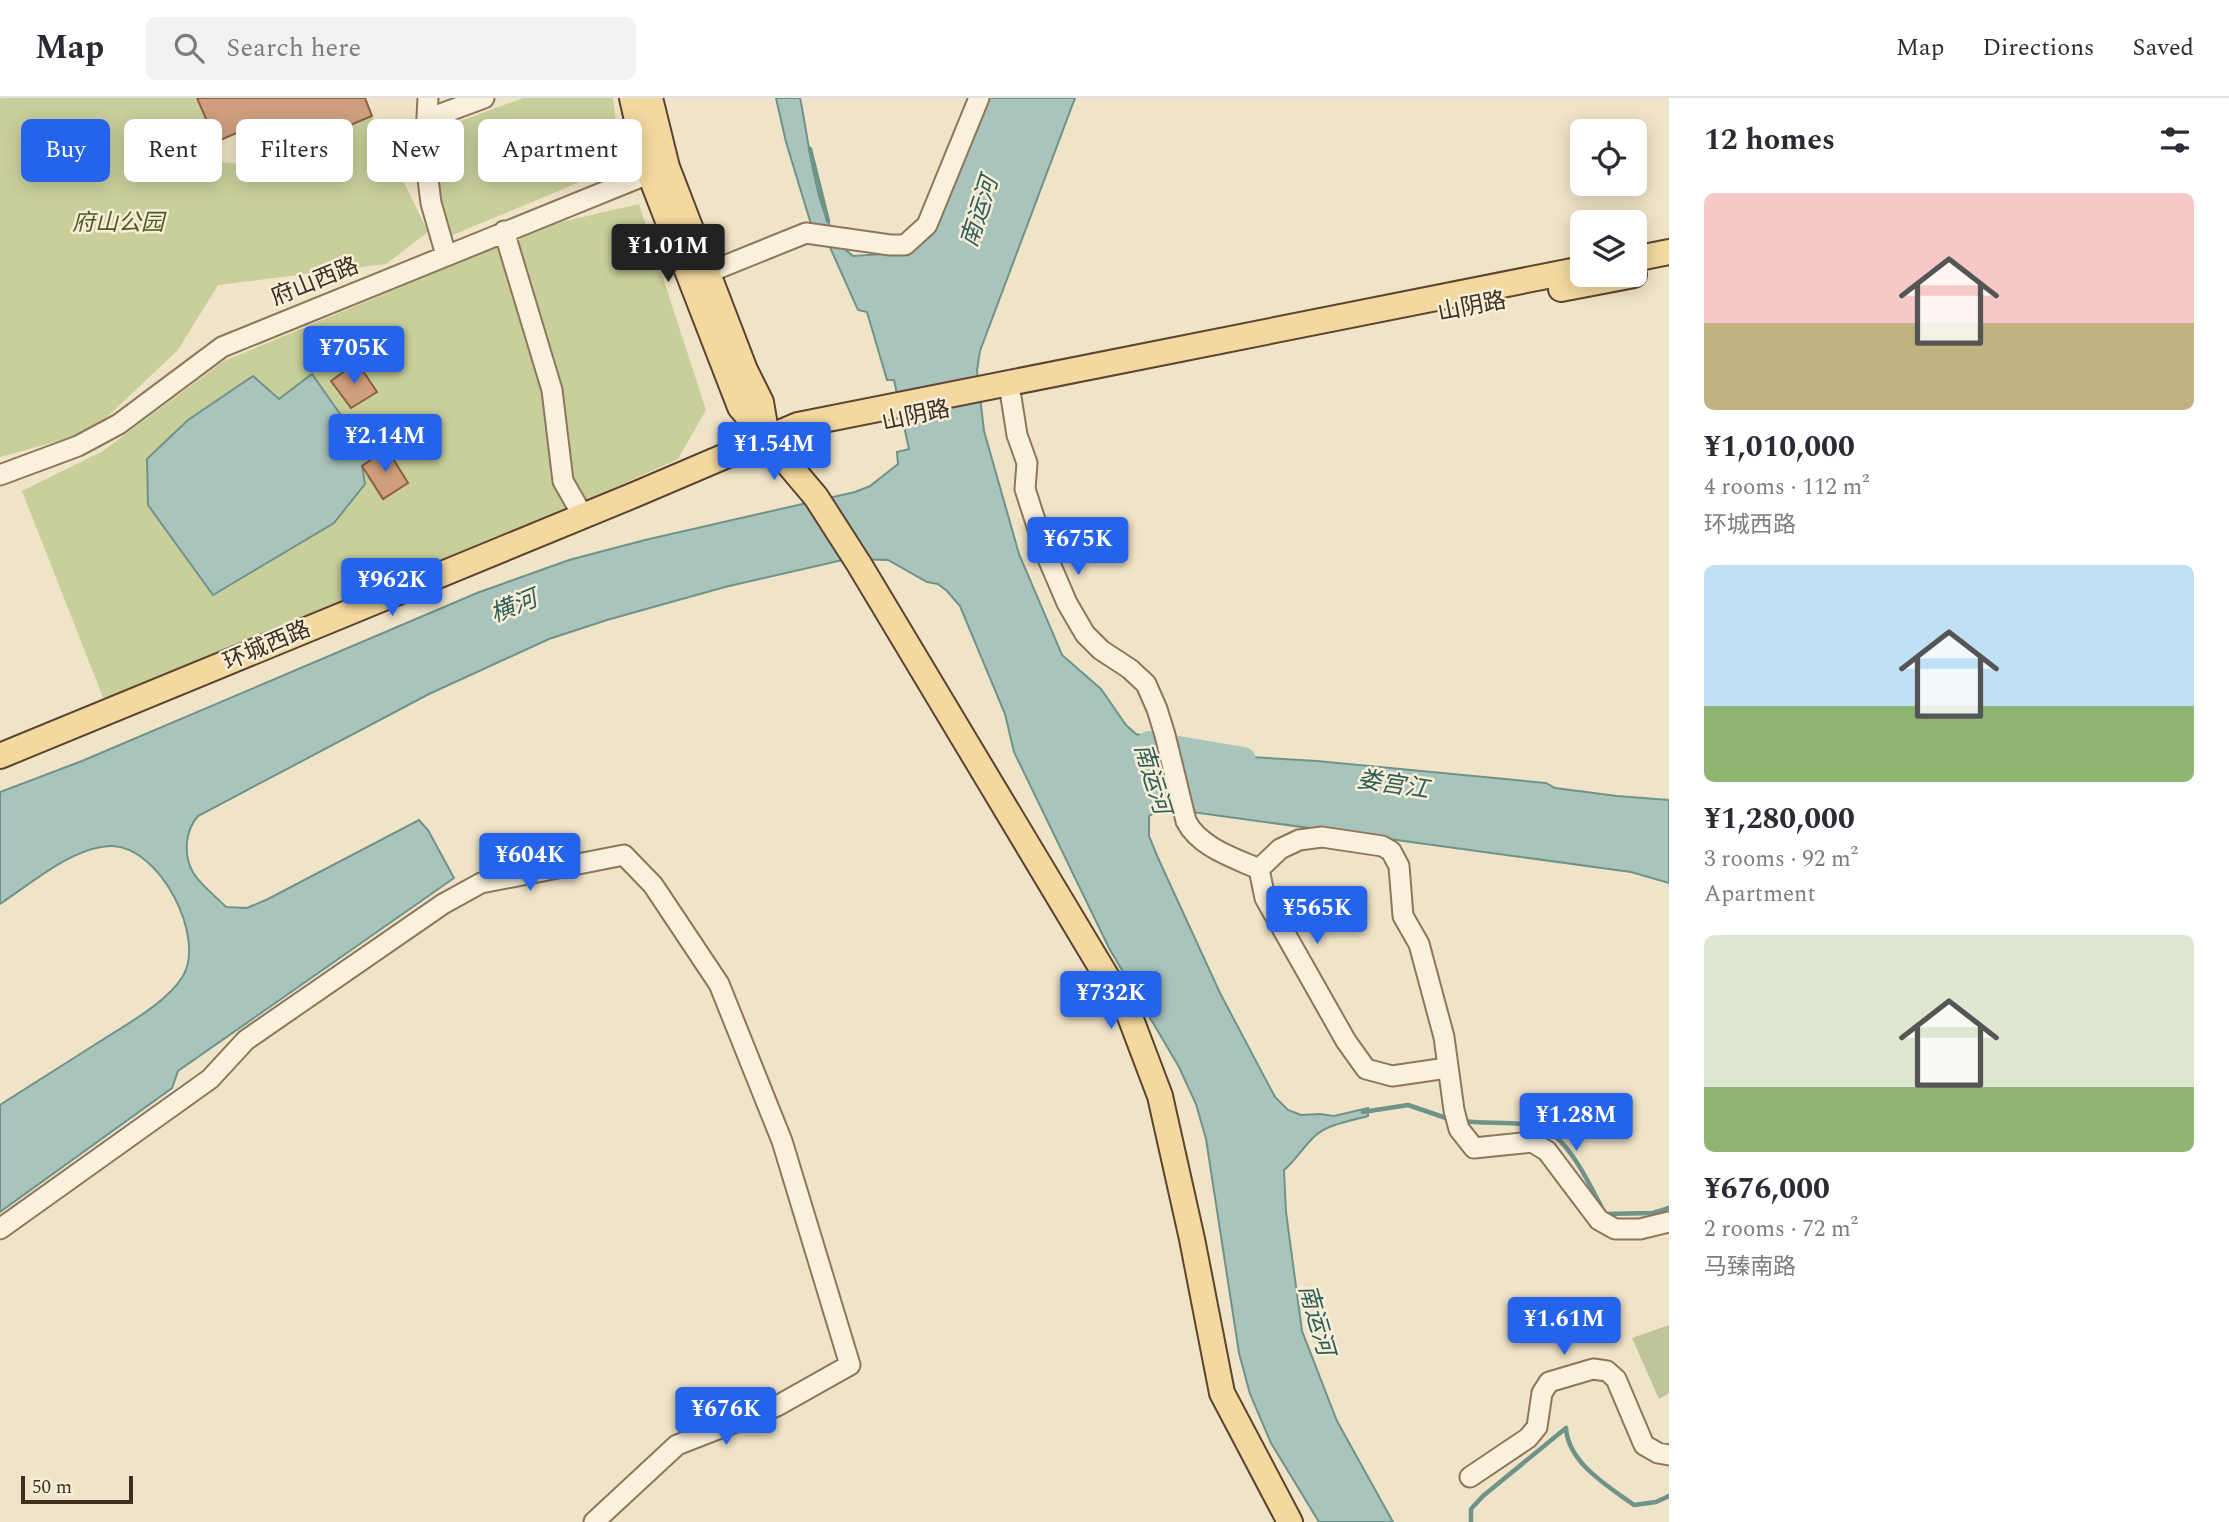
<!DOCTYPE html>
<meta charset="utf-8">
<style>
:root{--surface:#fff;--page:#f2f2f3;--text:#2b2b33;--muted:#7c7c81;--line:#e1e1e2;--accent:#2563eb}
body{margin:0;font-family:Spectral,"Noto Sans SC",serif;background:var(--page);color:var(--text);height:100vh;display:flex;flex-direction:column;font-size:26px;white-space:nowrap}
*{box-sizing:border-box;margin:0}
p{font-size:23px;color:var(--muted)}
.icon{flex:none;width:38px;height:38px;fill:none;stroke:currentColor;stroke-width:2;stroke-linecap:round;stroke-linejoin:round}
.map{position:relative;flex:1;overflow:hidden}
.details{display:flex;flex-direction:column;background:var(--surface);width:560px}
.details>*{flex:none}
.top-card{position:absolute;left:21px;top:21px;width:665px;height:63px;display:flex;gap:14px}
.buttons{position:absolute;left:1570px;top:21px;display:grid;gap:14px}
.buttons a{display:grid;place-items:center;width:77px;height:77px;border-radius:10px;background:var(--surface);box-shadow:0 4px 18px #0003;font-size:35px}
.scale{position:absolute;left:21px;bottom:18px;width:112px;box-sizing:border-box;padding-left:7px;border:4px solid #3d2e20;border-top:0;font-size:19px;line-height:24px;white-space:nowrap;color:#3d2e20;-webkit-text-stroke:5px #f7eed8;paint-order:stroke}
.price{position:absolute;translate:-50% -60px;padding:0 16px;border-radius:7px;background:var(--accent);color:#fff;font-size:23px;line-height:46px;filter:drop-shadow(0 2px 4px #0008)}
.price::after{content:'';position:absolute;left:50%;top:42px;width:21px;height:16px;margin-left:-10px;background:inherit;clip-path:polygon(0 0,100% 0,50% 100%)}
.price.current{background:#222;color:#fff}
ul{padding:0;list-style:none}
li{display:grid;align-content:center;gap:14px;height:371px;padding:0 35px}
li span{display:grid;place-items:center;height:217px;border-radius:10px;color:#555}
li>.icon{margin-inline-start:auto}
span .icon{width:126px;height:126px;fill:#fffc;stroke-width:1}
li b{font-size:30px}
h2{display:flex;justify-content:space-between;align-items:center;height:84px;padding:0 35px;font-size:30px}
.tag{padding:0 24px;border-radius:10px;background:var(--surface);box-shadow:0 4px 18px #0003;font-size:24px;line-height:63px}
.tag.current{background:var(--accent);color:#fff}
header{display:flex;align-items:center;gap:42px;box-sizing:border-box;height:98px;padding:0 35px;background:var(--surface);border-bottom:2px solid var(--line)}
header strong{font-size:33px}
nav{display:flex;gap:38px;margin-inline-start:auto;font-size:24px}
.search{width:490px;height:63px;background:var(--page);display:flex;align-items:center;gap:18px;box-sizing:border-box;padding:0 24px;border-radius:10px;color:var(--muted);font-size:26px}
main{display:flex;flex:1;min-height:0}
.map>svg:first-child{display:block}
.green{fill:#c9cf9b}
.cemetery{fill:#bfc49a}
.water{fill:#a9c4bc;stroke:#6f938a;stroke-width:2}
.lines{fill:none;stroke-linecap:round;stroke-linejoin:round}
.stream{stroke:#6f938a;stroke-width:4.5}
.river{stroke:#a9c4bc;stroke-width:26}
.building{fill:#cf9f7d;stroke:#8d5f41;stroke-width:2}
.minor-casing{stroke:#8d765c;stroke-width:23}
.major-casing{stroke:#5b4430;stroke-width:28}
.minor{stroke:#faf1dc;stroke-width:19}
.major{stroke:#f3d9a0;stroke-width:24}
.labels{text-anchor:middle;dominant-baseline:central;stroke-width:5;stroke-linejoin:round;paint-order:stroke}
.park-label{font-size:23px;font-style:italic;fill:#4d5a26;stroke:#f7eed8}
.street-label{font-size:23px;fill:#3d2e20;stroke:#f7eed8}
.water-label{font-size:24px;font-style:italic;fill:#2f5d5a;stroke:#f7eed8}
</style>
<header>
<strong>Map</strong>
<div class="search"><svg class="icon" aria-label="search" viewBox="0 0 24 24"><circle cx="10" cy="10" r="6"/><path d="M15 15l6 6"/></svg>Search here</div>
<nav><a>Map</a><a>Directions</a><a>Saved</a></nav>
</header>
<main>
<div class="map">
<svg width="1669" height="1424" viewBox="0 0 1669 1424">
<rect width="100%" height="100%" fill="#f0e4c8"/>
<path class="green" d="M2 0H197L216 44 218 64 255 67 372 18 428 134 386 166 218 187 178 252 91 334 0 359V1Z
M523 0H613L621 67 448 139 439 85 442 30Z
M639 106 706 312 678 361 541 423 104 602 22 393 103 353 224 263 552 126Z"/>
<path class="cemetery" d="M1669 1227V1295L1659 1301 1632 1240Z"/>
<path class="water" d="M776 0H800C810 45 815 131 853 158L899 155 913 149 985 0H1075L980 253 977 272 984 333 1019 456 1062 557 1101 591 1126 627 1136 636 1182 647 1184 655 1317 663 1546 685 1555 690 1617 698 1669 702V785L1631 774 1163 710 1149 718V738L1158 760 1220 895 1275 999 1288 1012 1301 1017 1320 1016 1334 1018 1368 1010V1018C1351 1023 1328 1026 1315 1038 1303 1049 1296 1062 1284 1072L1286 1114 1302 1233 1337 1323 1393 1424H1319L1271 1345 1250 1296 1239 1255 1206 1041 1196 1006 1179 969 1109 850 1014 654 1005 616 960 508 947 493 938 486 927 484 888 462 847 461 725 489 607 522 549 541 429 596 198 718C191 726 188 733 187 744 184 778 206 788 226 809L247 810 268 801 419 722 428 732 454 780 178 973 172 990 0 1114V1007C33 986 66 965 99 944 124 928 168 904 183 878 206 839 160 749 112 748 74 748 32 785 0 806V694L82 663 477 495 569 462 645 442 855 394 870 388 898 366 897 354 909 351 894 282H887L867 214 858 212 820 127 811 126 786 44Z
M312 276 357 340 373 339 387 351 362 368 365 386 334 425 213 497 148 407 147 361 188 322 253 278 279 301Z"/>
<g class="lines">
<path class="stream" d="M810 51 828 123
M1363 1014 1408 1007 1449 1021
M1461 1023C1485 1026 1515 1023 1537 1028 1567 1035 1592 1091 1605 1116L1653 1115 1669 1110
M1471 1424V1411L1483 1398 1566 1330C1568 1365 1608 1388 1634 1407L1656 1404 1669 1398"/>
<path class="river" d="M1149 646 1243 662"/>
</g>
<path class="building" d="M197 0H365L372 18 255 67 241 33 216 44Z
M357 264 377 294 351 310 331 283Z
M387 351 408 385 383 401 362 368Z"/>
<g class="lines">
<g class="minor-casing">
<path id="minor" d="M428 0 425 57 431 105 446 157
M427 21 484 0
M404 36 425 57
M504 133 552 292 563 383 583 418
M707 175 806 135 890 147H905L927 127 979 0
M1011 299 1017 337 1027 365 1025 391 1046 456 1067 505 1085 536 1101 552 1130 571 1146 586 1157 611 1165 637 1186 723C1199 749 1234 760 1259 771L1265 800 1346 943 1366 971 1392 978 1447 970
M0 377 78 348 119 326 222 249 663 70
M1259 771 1280 751 1299 742 1322 739 1382 748 1391 753 1399 768 1403 818 1419 846 1444 939 1454 1012 1459 1031 1474 1050 1532 1044 1547 1053 1599 1122 1615 1131H1640L1669 1124
M0 1131 210 981 246 942 443 806 481 785 624 757 653 787 719 886 782 1043 850 1267 777 1308 677 1347 594 1424
M1470 1379 1528 1340 1537 1329 1542 1295 1549 1284 1593 1271 1607 1273 1616 1281 1644 1347 1658 1355 1669 1357"/>
</g>
<g class="major-casing">
<path id="major" d="M632 0 649 74 740 309 816 399 859 466 1129 916 1160 998 1192 1141 1222 1295 1290 1424
M650 0 667 69 745 272 761 304 767 339
M1634 161 1669 154
M1561 191 1634 177
M0 658 634 397 798 327 1582 171"/>
</g>
<use href="#minor" class="minor"/>
<use href="#major" class="major"/>
</g>
<g class="labels">
<g class="park-label">
<text x="118" y="125">府山公园</text>
</g>
<g class="street-label">
<text transform="translate(315 184) rotate(-22)">府山西路</text>
<text transform="translate(1472 209) rotate(-11)">山阴路</text>
<text transform="translate(916 318) rotate(-12)">山阴路</text>
<text transform="translate(267 548) rotate(-23)">环城西路</text>
</g>
<g class="water-label">
<text transform="translate(980 114) rotate(-72)">南运河</text>
<text transform="translate(514 509) rotate(-22)">横河</text>
<text transform="translate(1152 681) rotate(73)">南运河</text>
<text transform="translate(1393 687) rotate(9)">娄宫江</text>
<text transform="translate(1316 1222) rotate(74)">南运河</text>
</g>
</g>
</svg>
<div class="buttons">
<a><svg class="icon" aria-label="locate" viewBox="0 0 24 24"><circle cx="12" cy="12" r="6"/><path d="M12 2v4M12 18v4M2 12h4M18 12h4"/></svg></a>
<a><svg class="icon" aria-label="layers" viewBox="0 0 24 24"><path d="M12 4l9 5-9 5-9-5zM3 14l9 5 9-5"/></svg></a>
</div>
<div class="scale">50 m</div>
<b class="price current" style="left:668px;top:186px">¥1.01M</b>
<b class="price" style="left:354px;top:288px">¥705K</b>
<b class="price" style="left:385px;top:376px">¥2.14M</b>
<b class="price" style="left:774px;top:384px">¥1.54M</b>
<b class="price" style="left:1078px;top:479px">¥675K</b>
<b class="price" style="left:392px;top:520px">¥962K</b>
<b class="price" style="left:530px;top:795px">¥604K</b>
<b class="price" style="left:1317px;top:848px">¥565K</b>
<b class="price" style="left:1111px;top:933px">¥732K</b>
<b class="price" style="left:1576px;top:1055px">¥1.28M</b>
<b class="price" style="left:1564px;top:1259px">¥1.61M</b>
<b class="price" style="left:726px;top:1349px">¥676K</b>
<div class="top-card">
<a class="tag current">Buy</a>
<a class="tag">Rent</a>
<a class="tag">Filters</a>
<a class="tag">New</a>
<a class="tag">Apartment</a>
</div>
</div>
<section class="details">
<h2>12 homes<svg class="icon" aria-label="filters" viewBox="0 0 24 24"><path d="M4 7h16M4 17h16"/><circle cx="9" cy="7" r="2"/><circle cx="15" cy="17" r="2"/></svg></h2>
<ul>
<li><span style="background:linear-gradient(#f6c9c9 60%,#c2b280 0)"><svg class="icon" aria-label="home" viewBox="0 0 24 24"><path d="M3 11l9-7 9 7M6 9v11h12V9"/></svg></span><div><b>¥1,010,000</b><p>4 rooms · 112 m²</p><p>环城西路</p></div></li>
<li><span style="background:linear-gradient(#bfe0f5 65%,#8fb573 0)"><svg class="icon" aria-label="home" viewBox="0 0 24 24"><path d="M3 11l9-7 9 7M6 9v11h12V9"/></svg></span><div><b>¥1,280,000</b><p>3 rooms · 92 m²</p><p>Apartment</p></div></li>
<li><span style="background:linear-gradient(#dfe7d0 70%,#8fb573 0)"><svg class="icon" aria-label="home" viewBox="0 0 24 24"><path d="M3 11l9-7 9 7M6 9v11h12V9"/></svg></span><div><b>¥676,000</b><p>2 rooms · 72 m²</p><p>马臻南路</p></div></li>
</ul>
</section>
</main>
